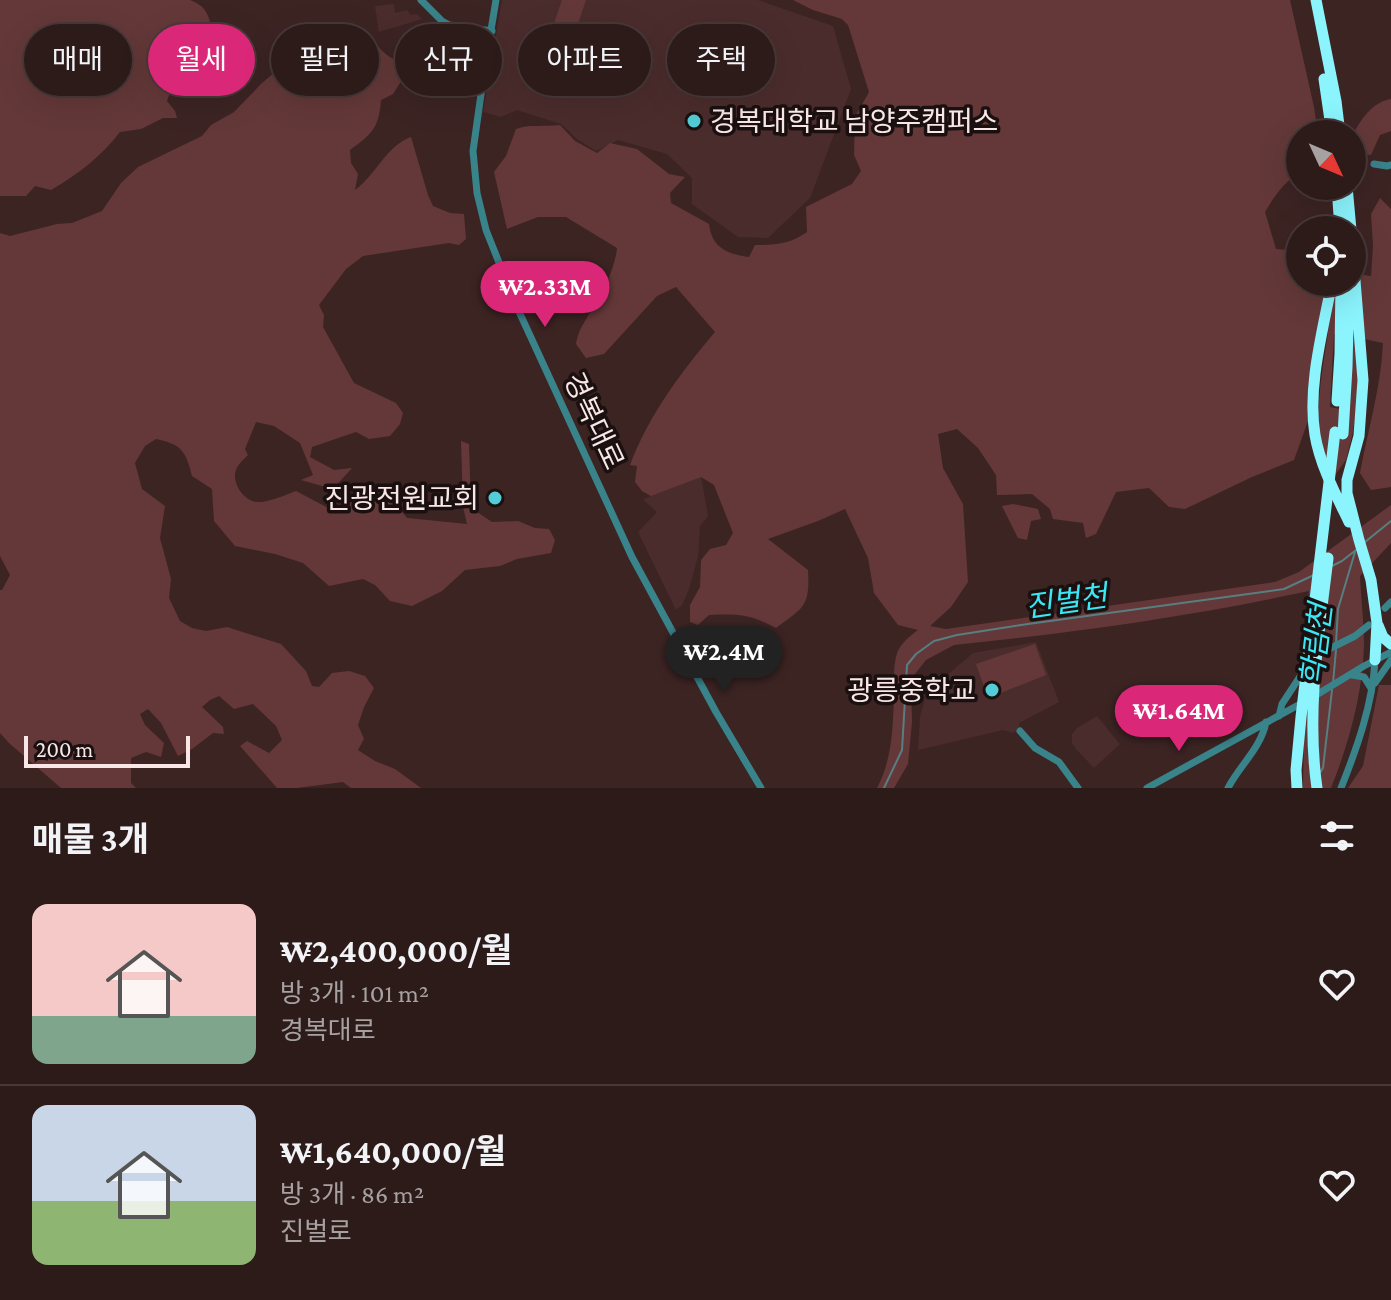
<!DOCTYPE html>
<html lang="ko">
<meta charset="utf-8">
<style>
:root{--surface:#2d1b1a;--page:#392827;--text:#f1f3f6;--muted:#a7a1a2;--line:#483939;--accent:#db2777}
body{margin:0;font-family:"Crimson Pro","Noto Sans KR",serif;background:var(--page);color:var(--text);height:100vh;display:flex;flex-direction:column;font-size:30px;white-space:nowrap}
*{box-sizing:border-box;margin:0}
p{font-size:26px;color:var(--muted)}
.icon{flex:none;width:44px;height:44px;fill:none;stroke:currentColor;stroke-width:2;stroke-linecap:round;stroke-linejoin:round}
.map{position:relative;height:788px;overflow:hidden}
.sheet{display:flex;flex-direction:column;background:var(--surface);flex:1}
.sheet>*{flex:none}
.hud{position:absolute;left:24px;top:24px;width:800px;height:72px;display:flex;gap:16px}
.needle{width:52px;rotate:134deg}
.buttons{position:absolute;left:1286px;top:120px;display:grid;gap:16px}
.buttons a{display:grid;place-items:center;width:80px;height:80px;border-radius:50%;background:var(--surface);box-shadow:0 8px 32px #0002,0 0 0 2px var(--line);font-size:40px}
.scale{position:absolute;left:24px;bottom:20px;width:166px;box-sizing:border-box;padding-left:8px;border:4px solid #f8e7e6;border-top:0;font-size:22px;line-height:28px;white-space:nowrap;color:#f8e7e6;-webkit-text-stroke:6px #1b1010;paint-order:stroke}
.price{position:absolute;translate:-50% -68px;padding:0 18px;border-radius:28px;background:var(--accent);color:#fff;font-size:26px;line-height:52px;filter:drop-shadow(0 2px 4px #0008)}
.price::after{content:'';position:absolute;left:50%;top:48px;width:24px;height:18px;margin-left:-12px;background:inherit;clip-path:polygon(0 0,100% 0,50% 100%)}
.price.active{background:#222;color:#fff}
ul{padding:0;list-style:none}
li{display:flex;align-items:center;gap:24px;height:200px;padding:0 32px}
li+li{border-top:2px solid var(--line)}
li span{display:grid;place-items:center;flex:none;width:224px;height:160px;border-radius:16px;color:#555}
li>.icon{margin-inline-start:auto}
span .icon{width:96px;height:96px;fill:#fffc;stroke-width:1}
li b{font-size:34px}
h2{display:flex;justify-content:space-between;align-items:center;height:96px;padding:0 32px;font-size:34px}
.chip{padding:0 28px;border-radius:36px;background:var(--surface);box-shadow:0 8px 32px #0002,0 0 0 2px var(--line);font-size:28px;line-height:72px}
.chip.active{background:var(--accent);color:#fff}
.map>svg:first-child{display:block}
.built{fill:#4b2c2c}
.green{fill:#643838;fill-rule:evenodd}
.lines{fill:none;stroke-linecap:round;stroke-linejoin:round}
.stream{stroke:#577f82;stroke-width:2}
.minor{stroke:#39838a;stroke-width:7}
.highway{stroke:#8bf4fd;stroke-width:11}
.highway-bridge{stroke:#8bf4fd;stroke-width:11}
.poi-dot{fill:#52ccd6;stroke:#1b1010;stroke-width:3}
.labels{text-anchor:middle;dominant-baseline:central;stroke-width:7;stroke-linejoin:round;paint-order:stroke}
.poi-label{font-size:28px;fill:#f8e7e6;stroke:#1b1010;text-anchor:end}
.street-label{font-size:28px;fill:#f8e7e6;stroke:#1b1010}
.water-label{font-size:30px;font-style:italic;fill:#3be7f4;stroke:#1b1010}
</style>
<div class="map">
<svg width="1391" height="788" viewBox="0 0 1391 788">
<rect width="100%" height="100%" fill="#3c2423"/>
<path class="built" d="M502 0H758L833 26 851 89 810 198 768 238 738 237 692 204V178L667 154 618 140 596 151 577 139 561 124 517 110 501 117 483 112Z
M394 4 395 13 407 10 411 15 417 14 422 19 379 32 375 6Z
M701 476 708 516 700 526 698 556 689 589 682 605 676 610 638 532 657 512 643 500 651 496Z
M1036 642 1059 702 1019 723V728L1013 733 1003 730 918 750 920 717 925 698 936 682 945 677 973 653Z
M771 643 773 670 758 675H749L748 645Z
M1097 716 1120 744 1094 768 1076 749 1072 743V734L1077 728Z"/>
<path class="green" d="M0 0H190C210 7 210 21 213 40 204 56 200 65 180 68L174 81 167 101 175 111 177 118H163L141 129 120 132C101 157 78 174 51 190L35 186 26 196H0Z
M562 0H586L571 45 552 29Z
M793 0H1290L1314 107 1318 134H1300V173C1284 181 1274 197 1265 212L1276 249 1300 251V282H1352V273L1371 276 1373 245 1371 214 1380 198 1391 209V487L1371 490 1360 473C1368 429 1381 387 1383 343L1359 338V385L1353 432 1346 460 1335 475C1332 470 1328 464 1325 458 1311 423 1323 369 1328 332L1325 331 1309 418 1294 460 1252 477 1185 509 1169 507 1149 488 1116 492 1096 534 1086 538 1083 523 1053 519 1050 509 1032 494 997 495 996 475 978 448 957 429 938 434 943 468 963 504 968 582 951 607 930 626 946 629 1275 582 1299 572 1391 505V543L1360 576C1361 599 1364 622 1364 644 1363 693 1349 743 1331 788H1303L1306 622 1309 591C1192 616 1073 633 954 645L926 660 915 674 911 687 912 722 908 764 894 788H877C892 760 893 728 894 696 894 682 893 666 897 653 901 643 910 636 918 630L898 625 874 593 868 558 845 509 818 521 768 539 808 570C810 607 804 607 776 628 749 614 739 614 709 615L698 625 690 622V605L700 587 701 560 710 549 726 545 733 533 714 485 701 477 651 496 642 491 635 482 637 466 630 465C649 415 681 372 715 332L676 287 657 296 604 354 586 358 576 344C579 329 582 327 589 314 601 295 615 270 617 248L566 217H538L507 229 494 172 506 156 516 129C529 124 545 127 560 125L575 141 597 153 610 143 637 149 669 174 685 177 670 193 671 203 709 224C712 248 727 254 749 257L755 245C776 245 790 244 807 232L806 207 852 184 861 171 854 155 855 117 869 92 848 25 842 19 813 10ZM1334 334 1352 337 1350 411 1330 407Z
M375 43C386 56 394 61 411 66L393 94 381 100C379 128 372 134 350 150L351 163 358 174 355 190C375 176 387 145 411 137L428 195 433 206 450 213 464 214 466 239 459 245 449 243 363 256 346 269 319 305 324 315 323 327 354 383 396 403 403 413 400 424 390 436 369 439 356 432 312 447 310 457 334 470 352 468 333 489 301 480 313 475 300 443 274 426 256 422 245 449 248 455C244 459 238 464 236 470 231 482 244 503 259 502 270 502 285 495 296 491L330 509 371 485 384 490 407 518 467 524 463 507 461 441 469 444 471 508 492 522 518 521 535 528 549 529 555 540 551 553 517 559 500 566 465 570 442 591 412 606 390 601 375 585 363 579 329 586 303 563 275 554 235 546 214 521 212 489 192 476C186 451 181 444 156 439L145 446 135 463 142 489 165 506 160 538 171 579 169 598 180 621 192 628 206 631 227 627 281 644 306 671 312 686 319 687 332 673 349 671 365 676 374 688 364 707 358 725 364 739 358 750 375 761 395 769 421 788H351L343 782 297 788H277L240 746 247 741 269 753 282 740 276 726 253 704 234 709 219 696 210 700 202 707 223 727 224 734 213 733 192 749 178 756 161 723 148 709 140 714 145 725 164 743 161 757 146 752 131 758V783L136 788H61L9 743 0 733V590H2L10 575 0 556V233L10 236 57 224 72 223 102 211 121 183 138 167 202 136 211 125 234 112 262 83 281 67 301 58 332 56 354 46Z
M1391 99V131L1380 135 1371 155 1362 154 1355 131C1362 117 1375 101 1391 99Z
M1013 504 1038 509 1041 519 1031 521 1027 540 1018 538 1002 506Z
M1035 644 1046 675 988 698 976 664Z
M1379 685H1391V788H1348L1363 766Z"/>
<g class="lines">
<path class="stream" d="M1365 542 1391 521
M1330 567 1342 561 1356 550
M1336 643 1338 609 1355 552
M1333 683 1336 650
M1319 774 1323 768 1332 690
M884 788 902 750 907 665 916 654 934 641 957 635 1028 624 1284 589 1314 575"/>
<path class="minor" d="M421 0 442 21 449 25 492 31
M496 0 485 66 473 151 477 193 486 230 516 305 632 557 716 712 761 788
M1374 164 1387 166 1391 165
M1385 608 1391 602
M1315 656 1355 636 1369 625
M1352 675 1364 677 1371 688
M1375 683 1391 660
M1313 697 1364 666 1391 652
M1279 716 1282 704 1305 669
M1020 731 1035 748 1059 762 1078 788
M1147 788 1302 703
M1228 788C1240 765 1261 748 1266 722
M1341 788C1357 748 1373 703 1375 660"/>
<path class="highway" d="M1316 0 1336 101 1340 134
M1324 79 1332 134
M1337 186 1340 230
M1347 186 1351 230
M1352 243 1363 380 1359 436 1347 480V493L1359 540 1371 580 1377 623 1375 660
M1332 282C1323 330 1307 387 1315 435 1320 465 1336 495 1349 522
M1337 401 1340 354 1341 282
M1343 434 1347 367 1349 282
M1378 625 1383 637 1391 644"/>
<path class="highway-bridge" d="M1297 788 1296 770 1301 717 1335 432
M1317 788C1306 712 1319 634 1328 558"/>
</g>
<g class="poi-dot">
<circle cx="694" cy="121" r="8"/>
<circle cx="495" cy="498" r="8"/>
<circle cx="992" cy="690" r="8"/>
</g>
<g class="labels">
<g class="poi-label">
<text x="710" y="121" text-anchor="start">경복대학교 남양주캠퍼스</text>
<text x="479" y="498">진광전원교회</text>
<text x="976" y="690">광릉중학교</text>
</g>
<g class="street-label">
<text transform="translate(594 421) rotate(65)">경복대로</text>
</g>
<g class="water-label">
<text transform="translate(1066 601) rotate(-8)">진벌천</text>
<text transform="translate(1316 645) rotate(-83)">학림천</text>
</g>
</g>
</svg>
<div class="buttons">
<a><svg class="needle" viewBox="-14 -14 28 28"><path d="M0-13l5 13h-10z" fill="#e53935"/><path d="M0 13l5-13h-10z" fill="#a7a1a2"/></svg></a>
<a><svg class="icon" aria-label="locate" viewBox="0 0 24 24"><circle cx="12" cy="12" r="6"/><path d="M12 2v4M12 18v4M2 12h4M18 12h4"/></svg></a>
</div>
<div class="scale">200 m</div>
<b class="price" style="left:545px;top:329px">₩2.33M</b>
<b class="price active" style="left:724px;top:694px">₩2.4M</b>
<b class="price" style="left:1179px;top:753px">₩1.64M</b>
<div class="hud">
<a class="chip">매매</a>
<a class="chip active">월세</a>
<a class="chip">필터</a>
<a class="chip">신규</a>
<a class="chip">아파트</a>
<a class="chip">주택</a>
</div>
</div>
<section class="sheet">
<h2>매물 3개<svg class="icon" aria-label="filters" viewBox="0 0 24 24"><path d="M4 7h16M4 17h16"/><circle cx="9" cy="7" r="2"/><circle cx="15" cy="17" r="2"/></svg></h2>
<ul>
<li><span style="background:linear-gradient(#f6c9c9 70%,#7fa58c 0)"><svg class="icon" aria-label="home" viewBox="0 0 24 24"><path d="M3 11l9-7 9 7M6 9v11h12V9"/></svg></span><div><b>₩2,400,000/월</b><p>방 3개 · 101 m²</p><p>경복대로</p></div><svg class="icon" aria-label="heart" viewBox="0 0 24 24"><path d="M12 20l-8-8c-3-5 5-10 8-4 3-6 11-1 8 4z"/></svg></li>
<li><span style="background:linear-gradient(#c9d6e8 60%,#8fb573 0)"><svg class="icon" aria-label="home" viewBox="0 0 24 24"><path d="M3 11l9-7 9 7M6 9v11h12V9"/></svg></span><div><b>₩1,640,000/월</b><p>방 3개 · 86 m²</p><p>진벌로</p></div><svg class="icon" aria-label="heart" viewBox="0 0 24 24"><path d="M12 20l-8-8c-3-5 5-10 8-4 3-6 11-1 8 4z"/></svg></li>
</ul>
</section>
